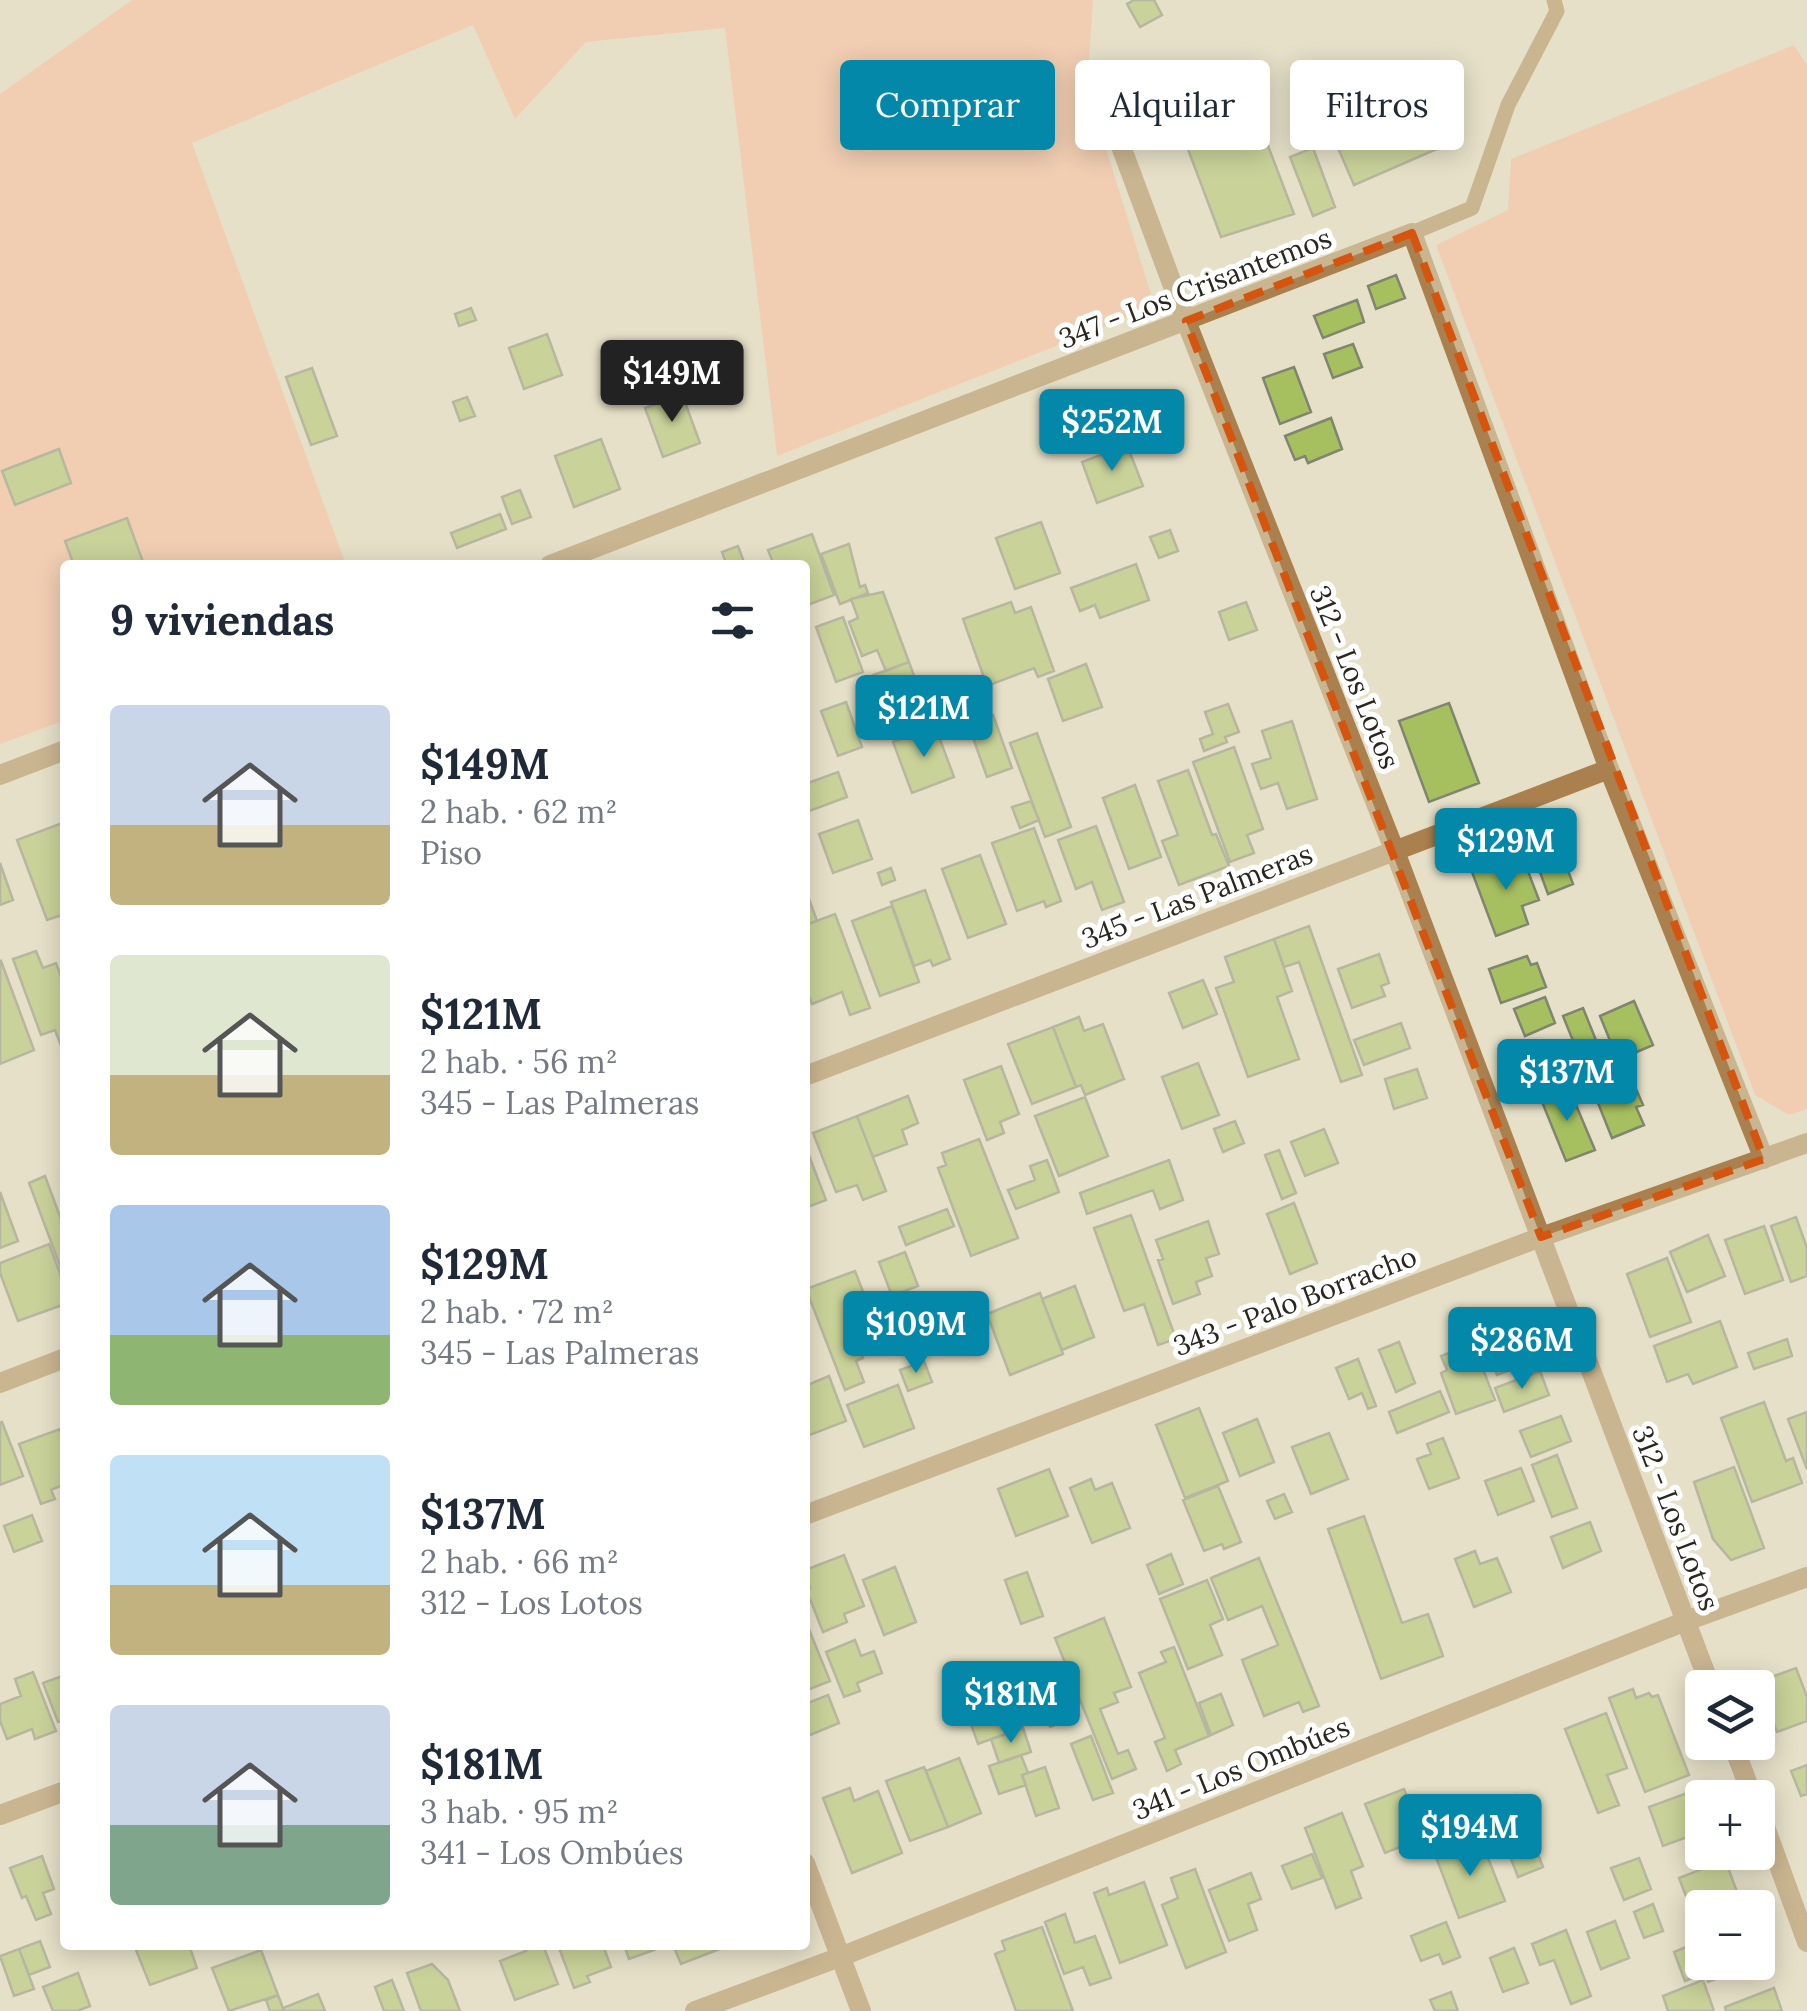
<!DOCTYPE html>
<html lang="es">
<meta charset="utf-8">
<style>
:root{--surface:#fff;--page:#f2f2f3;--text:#1f2937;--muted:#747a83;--accent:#0488aa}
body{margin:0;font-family:Lora,serif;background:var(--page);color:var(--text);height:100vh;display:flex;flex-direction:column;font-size:38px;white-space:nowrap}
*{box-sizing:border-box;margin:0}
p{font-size:32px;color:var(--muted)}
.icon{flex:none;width:55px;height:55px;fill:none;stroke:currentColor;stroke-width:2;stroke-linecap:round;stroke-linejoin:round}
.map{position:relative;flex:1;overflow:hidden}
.sheet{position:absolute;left:60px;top:560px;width:750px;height:1390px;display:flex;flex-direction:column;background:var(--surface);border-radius:10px;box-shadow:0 5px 25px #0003}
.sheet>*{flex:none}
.banner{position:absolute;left:840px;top:60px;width:815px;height:90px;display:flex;gap:20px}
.fabs{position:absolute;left:1685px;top:1670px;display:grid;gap:20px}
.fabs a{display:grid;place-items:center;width:90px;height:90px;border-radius:10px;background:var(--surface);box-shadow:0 5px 25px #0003;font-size:50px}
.price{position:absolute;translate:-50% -85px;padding:0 22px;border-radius:10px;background:var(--accent);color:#fff;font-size:32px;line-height:65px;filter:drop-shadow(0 2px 5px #0008)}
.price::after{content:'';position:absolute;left:50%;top:60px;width:30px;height:22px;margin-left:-15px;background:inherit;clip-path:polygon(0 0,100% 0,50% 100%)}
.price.on{background:#222;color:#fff}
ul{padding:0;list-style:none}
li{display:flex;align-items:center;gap:30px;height:250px;padding:0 50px}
li span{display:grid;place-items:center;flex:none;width:280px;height:200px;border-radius:10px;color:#555}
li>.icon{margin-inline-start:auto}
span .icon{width:120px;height:120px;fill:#fffc;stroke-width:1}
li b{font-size:42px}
h2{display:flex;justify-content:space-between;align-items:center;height:120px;padding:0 50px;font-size:42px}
.chip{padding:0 35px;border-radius:10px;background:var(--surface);box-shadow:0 5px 25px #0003;font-size:35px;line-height:90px}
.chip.on{background:var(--accent);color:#fff}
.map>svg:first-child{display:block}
.green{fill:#feb998}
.building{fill:#a6c060;stroke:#7f8670;stroke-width:2.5}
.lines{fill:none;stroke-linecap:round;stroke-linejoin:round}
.lane{stroke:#a9804e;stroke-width:15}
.street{stroke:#a9804e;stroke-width:20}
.marked{fill:none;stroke:#d5540e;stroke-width:8;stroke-dasharray:20 12;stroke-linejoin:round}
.labels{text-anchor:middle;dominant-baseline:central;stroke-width:10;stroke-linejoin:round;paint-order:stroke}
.street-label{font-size:28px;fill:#29271e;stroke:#fff}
</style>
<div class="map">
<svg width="1807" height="2011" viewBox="0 0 1807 2011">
<rect width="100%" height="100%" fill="#e6e0c8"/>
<path class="green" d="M132 0H1093L1087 87 1155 307 777 456 725 28 586 42 515 119 473 25 192 143 346 565H65V720L0 744V94Z
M1794 45 1807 65V1109L1789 1115 1755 1095 1436 245 1508 210 1511 159Z"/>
<path class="building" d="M1134 0H1154L1162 15 1140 27 1127 4Z
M1405 69 1439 148 1354 185 1320 106Z
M1254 109 1294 214 1221 237 1183 136Z
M1313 148 1335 207 1313 216 1290 157Z
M1396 275 1405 298 1376 309 1368 286Z
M1357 300 1364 322 1323 338 1314 316Z
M471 308 476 320 459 326 455 314Z
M547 334 562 375 524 389 509 348Z
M1353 344 1362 367 1333 378 1324 354Z
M1294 367 1311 412 1280 424 1263 378Z
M312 368 337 436 311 445 286 377Z
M682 394 700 443 663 457 645 408Z
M467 397 475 416 460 421 453 402Z
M1331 418 1342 449 1308 463 1305 456 1295 460 1285 436Z
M601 439 620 489 574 507 555 456Z
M1127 445 1143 486 1097 503 1082 462Z
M59 449 71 483 15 505 2 471Z
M520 490 531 517 512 524 502 497Z
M500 514 506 529 457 548 451 533Z
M127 518 143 562 134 565H74L65 541Z
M1041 522 1060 573 1015 589 996 538Z
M1170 530 1178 551 1159 558 1150 537Z
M812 534 834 595 805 606V565H774L768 550Z
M849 544 860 587 865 585 868 593 840 604 821 554Z
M738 546 745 565H721L726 563 722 552Z
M1136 564 1149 600 1100 618 1095 605 1080 611 1071 588Z
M883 592 909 662 886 671 877 650 862 656 849 622 858 618 851 599Z
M1011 602 1015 613 1031 607 1054 671 1038 677 1034 668 987 686 963 619Z
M1246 602 1257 630 1229 640 1219 612Z
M843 617 863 672 836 682 816 627Z
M909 662 917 684 888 695 883 682 876 684 873 675Z
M1086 664 1102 707 1063 721 1048 679Z
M917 684 926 708 886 723 878 699Z
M846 702 862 747 838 756 821 711Z
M1449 703 1479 783 1429 802 1399 721Z
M1228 704 1239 732 1225 737 1227 742 1204 751 1200 739 1213 734 1205 712Z
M993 715 1012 768 987 777 968 724Z
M1292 721 1317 799 1287 809 1278 783 1261 789 1252 764 1271 758 1262 731Z
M935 726 954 777 912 793 893 742Z
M1037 733 1071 827 1045 837 1010 743Z
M1234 747 1263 829 1247 835 1254 853 1230 862 1193 762Z
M1188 770 1212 835 1216 834 1229 866 1179 885 1162 841 1178 835 1158 781Z
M838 772 847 797 809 811 805 784Z
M1135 785 1161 857 1129 869 1103 798Z
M1031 801 1039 820 1020 828 1012 807Z
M858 820 872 859 833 873 819 834Z
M65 822V914L47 920 17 840Z
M1096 826 1124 902 1102 910 1092 882 1076 889 1058 840Z
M1034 828 1061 901 1046 907 1044 901 1017 911 992 843Z
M1552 828 1573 884 1548 894 1527 837Z
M1521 853 1539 900 1522 906 1528 924 1496 936 1472 872Z
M980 855 1006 924 968 938 942 869Z
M0 863 13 900 0 905Z
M891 868 895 880 882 885 878 873Z
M805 888 817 921 805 925Z
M925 890 950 959 933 966 930 960 914 966 891 902Z
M892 906 919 982 880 996 852 921Z
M835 914 870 1008 850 1015 842 992 812 1004 805 986V925Z
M1309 926 1362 1075 1341 1082 1299 962 1284 967 1274 939Z
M1274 939 1292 991 1277 997 1299 1059 1248 1077 1216 988 1234 982 1225 957Z
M36 951 43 968 56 963 65 987 63 1051 55 1030 41 1035 13 959Z
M1379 954 1389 983 1381 986 1385 996 1352 1008 1338 969Z
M1527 956 1531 965 1537 963 1546 987 1501 1003 1489 969Z
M1 961 34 1050 0 1064V962Z
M1203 980 1217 1014 1183 1028 1169 993Z
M1545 997 1555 1023 1525 1036 1514 1009Z
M1634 1001 1653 1045 1618 1060 1600 1016Z
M1583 1008 1606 1065 1586 1073 1563 1016Z
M1079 1017 1084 1031 1103 1024 1124 1079 1085 1095 1081 1085 1076 1087 1053 1027Z
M1401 1023 1410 1048 1364 1065 1354 1040Z
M1053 1027 1076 1087 1032 1104 1008 1044Z
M1198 1063 1219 1115 1182 1129 1162 1077Z
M1001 1066 1019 1114 1000 1122 1004 1133 987 1140 964 1080Z
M1417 1069 1427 1098 1394 1109 1385 1079Z
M1611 1080 1615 1089 1633 1082 1643 1105 1636 1107 1644 1125 1612 1138 1592 1088Z
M1568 1086 1595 1150 1566 1161 1540 1097Z
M908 1096 918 1123 902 1130 907 1144 873 1157 857 1116Z
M1085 1097 1108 1156 1059 1176 1035 1116Z
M857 1116 886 1191 863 1200 857 1185 836 1192 813 1133Z
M1235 1121 1244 1143 1223 1152 1214 1129Z
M1324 1129 1338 1163 1305 1176 1291 1142Z
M979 1139 1018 1238 971 1256 938 1168 946 1165 942 1153Z
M805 1145 826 1200 805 1208Z
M1279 1150 1296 1193 1282 1199 1265 1155Z
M1047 1160 1059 1192 1016 1209 1008 1190 1035 1180 1030 1166Z
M1169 1160 1183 1200 1160 1209 1153 1190 1087 1214 1080 1193Z
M45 1176 62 1222 65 1221V1279L29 1183Z
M0 1192 18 1241 0 1248Z
M1294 1203 1317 1263 1290 1274 1267 1214Z
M947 1209 954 1226 906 1245 899 1227Z
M1131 1215 1176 1339 1158 1345 1144 1304 1124 1311 1094 1228Z
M1796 1217 1807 1248V1276L1791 1282 1771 1226Z
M1208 1221 1219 1254 1206 1258 1212 1276 1196 1282 1200 1294 1173 1304 1158 1260 1163 1259 1156 1240Z
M1764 1226 1783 1280 1745 1294 1725 1240Z
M1708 1235 1725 1276 1687 1292 1670 1252Z
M49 1244 65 1287V1304L18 1321 0 1273V1263Z
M905 1252 918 1286 892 1296 879 1262Z
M1667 1258 1691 1322 1650 1337 1627 1274Z
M855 1271 874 1320 852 1329 863 1358 856 1361 864 1382 845 1390 806 1289Z
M1075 1286 1094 1337 1062 1350 1042 1299Z
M1040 1293 1063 1354 1010 1375 987 1314Z
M1523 1312 1540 1359 1497 1375 1480 1328Z
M1720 1321 1737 1367 1693 1384 1688 1374 1667 1382 1654 1346Z
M1787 1339 1792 1356 1754 1369 1748 1353Z
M1399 1342 1415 1383 1396 1392 1379 1350Z
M1473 1344 1495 1400 1456 1414 1441 1373 1447 1370 1441 1356Z
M1358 1359 1376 1406 1368 1409 1362 1393 1349 1399 1336 1368Z
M924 1361 932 1382 908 1391 900 1370Z
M1540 1371 1549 1395 1504 1412 1495 1388Z
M829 1376 846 1421 807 1436 805 1386Z
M898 1385 914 1428 864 1447 847 1405Z
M1440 1391 1449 1412 1397 1433 1389 1412Z
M1764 1402 1786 1461 1793 1458 1802 1483 1752 1502 1721 1418Z
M1199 1408 1228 1481 1185 1498 1156 1425Z
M1807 1412V1469L1788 1419Z
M1561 1416 1571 1441 1531 1457 1520 1431Z
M1257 1419 1274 1462 1240 1476 1223 1433Z
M2 1422 23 1476 0 1485V1423Z
M60 1429 65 1441V1484L51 1490 55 1499 41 1504 19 1444Z
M1329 1433 1348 1479 1311 1494 1292 1447Z
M1443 1438 1459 1478 1429 1489 1417 1459 1431 1454 1427 1444Z
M1557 1455 1577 1508 1552 1517 1532 1465Z
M1734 1467 1764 1548 1731 1560 1713 1539 1694 1482Z
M1521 1468 1534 1501 1498 1515 1485 1481Z
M1049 1469 1068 1516 1016 1536 998 1489Z
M1091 1479 1095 1490 1112 1483 1130 1528 1092 1543 1070 1488Z
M1218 1486 1241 1542 1224 1549 1222 1544 1204 1551 1183 1500Z
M1284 1494 1292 1512 1275 1519 1267 1501Z
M32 1515 42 1541 14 1552 4 1526Z
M1364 1516 1402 1623 1428 1614 1443 1656 1381 1679 1328 1529Z
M1590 1522 1601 1551 1563 1568 1551 1537Z
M1475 1551 1480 1564 1497 1558 1511 1592 1474 1607 1455 1559Z
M1171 1554 1183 1584 1159 1594 1147 1565Z
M844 1555 864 1606 844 1614 847 1622 823 1632 806 1589 810 1588 805 1570Z
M1259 1558 1319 1706 1303 1712 1299 1702 1264 1716 1242 1660 1278 1645 1262 1606 1228 1620 1211 1578Z
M895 1567 916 1622 884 1635 863 1580Z
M1027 1572 1043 1616 1021 1624 1005 1580Z
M1207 1580 1223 1619 1210 1625 1222 1655 1188 1669 1160 1599Z
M1104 1618 1131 1687 1114 1693 1118 1702 1100 1709 1118 1754 1128 1750 1136 1769 1112 1779 1055 1638Z
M808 1627 830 1681 805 1691V1628Z
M855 1640 861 1656 874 1651 882 1673 857 1683 860 1691 844 1697 826 1652Z
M1174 1647 1209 1736 1175 1750 1181 1764 1167 1771 1155 1742 1165 1738 1139 1673 1166 1662 1161 1652Z
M1796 1668 1807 1697V1721L1777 1732 1758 1682Z
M33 1672 56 1731 35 1739 32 1729 7 1739 0 1721V1704L21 1696 15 1679Z
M65 1675V1720L58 1722 43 1683Z
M1054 1678 1071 1719 1050 1727 1046 1719 1032 1725 1019 1692Z
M1633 1689 1636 1698 1649 1693 1652 1697 1658 1695 1689 1775 1645 1792 1609 1698Z
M1221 1694 1233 1725 1211 1735 1199 1703Z
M828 1695 839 1723 810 1735 805 1723V1704Z
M1012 1697 1023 1728 978 1744 967 1713Z
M1606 1713 1627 1768 1607 1775 1619 1805 1598 1813 1565 1729Z
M1023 1728 1031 1752 999 1763 991 1739Z
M1091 1736 1113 1793 1093 1800 1071 1744Z
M1021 1755 1028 1773 1022 1775 1026 1785 999 1794 989 1766Z
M959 1758 981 1813 948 1827 926 1771Z
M1807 1765V1794L1801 1796 1791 1771Z
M924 1767 948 1827 910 1841 886 1781Z
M1045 1767 1059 1808 1036 1816 1022 1775Z
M850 1788 854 1801 878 1791 902 1853 852 1873 823 1798Z
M1404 1789 1423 1838 1385 1853 1365 1804Z
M1687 1793 1701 1832 1663 1846 1649 1807Z
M1515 1795 1526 1823 1501 1833 1491 1804Z
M1342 1813 1363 1866 1351 1871 1361 1898 1336 1908 1305 1828Z
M1448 1813 1454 1828 1470 1822 1477 1841 1436 1857 1423 1823Z
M1526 1823 1543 1867 1518 1877 1501 1833Z
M1481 1840 1505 1901 1459 1918 1436 1857Z
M1312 1854 1322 1878 1292 1889 1282 1866Z
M42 1856 54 1889 43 1893 51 1914 36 1920 26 1896 22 1898 10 1868Z
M1639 1858 1651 1889 1624 1900 1611 1868Z
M1725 1860 1741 1902 1727 1908H1702V1917L1695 1920 1679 1878Z
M1195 1869 1226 1952 1186 1968 1162 1905 1178 1898 1171 1878Z
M1251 1873 1261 1899 1248 1904 1257 1930 1229 1941 1209 1890Z
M1144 1882 1167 1945 1120 1963 1094 1893 1107 1888 1109 1895Z
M1653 1904 1663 1931 1644 1938 1634 1912Z
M1065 1914 1075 1943 1095 1936 1111 1978 1090 1985 1083 1967 1064 1974 1045 1922Z
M1615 1921 1629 1958 1601 1969 1587 1932Z
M1446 1922 1460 1957 1443 1964 1439 1954 1421 1961 1411 1936Z
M1042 1927 1073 2011H1016L995 1954 1005 1950 1002 1941Z
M1566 1930 1591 1996 1571 2004 1554 1960 1540 1965 1532 1944Z
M1702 1938V1962L1758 1963 1708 1982 1693 1942Z
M40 1941 50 1967 29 1975 19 1949Z
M134 1945H189L197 1968 150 1985Z
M523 1945H543L558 1984 515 2000 500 1961 526 1951Z
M558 1945H603L611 1967 587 1976 590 1982 574 1988Z
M624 1945H652L654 1950 629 1959Z
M673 1945H730L681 1964Z
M1691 1945 1702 1974 1685 1981 1674 1952Z
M1514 1948 1528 1983 1503 1992 1490 1958Z
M19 1949 34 1989 14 1996 0 1956Z
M261 1950 278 1995 229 2011 212 1968Z
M432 1964 448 1980 460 2011H421L407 1973Z
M78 1973 90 2006 77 2011H53L43 1987Z
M392 1980 404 2011H384L375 1987Z
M1703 1980 1714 2011H1668L1663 1996Z
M1774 1988 1782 2011H1726L1725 2007Z
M1451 1992 1458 2011H1435L1430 2000Z
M318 1994 325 2011H285L283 2008Z
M278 1995 284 2011H270L266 2000Z"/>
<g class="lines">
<path class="lane" d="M1412 233 1472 208 1508 105 1557 11 1554 0"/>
<path class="street" d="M1096 79 1186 321 1394 849 1711 1688
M550 565 1412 233 1609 769 1764 1159
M0 775 65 750
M805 1076 1609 769
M0 1383 65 1358
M805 1515 1541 1237 1807 1143
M1732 1742 1753 1798
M1758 1808 1807 1942
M0 1815 65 1791
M805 1863 861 2011
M695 2011 840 1957 1686 1621 1807 1577"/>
</g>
<path d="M0 0H1807V2011H0ZM1412 233 1764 1159 1541 1237 1186 321Z" fill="#e6e0c8" fill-opacity=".55" fill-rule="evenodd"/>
<path class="marked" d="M1412 233 1764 1159 1541 1237 1186 321Z"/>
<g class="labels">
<g class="street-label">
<text transform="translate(1195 288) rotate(-21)">347 - Los Crisantemos</text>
<text transform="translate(1355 677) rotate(68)">312 - Los Lotos</text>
<text transform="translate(1197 896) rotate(-21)">345 - Las Palmeras</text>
<text transform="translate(1295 1301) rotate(-21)">343 - Palo Borracho</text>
<text transform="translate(1676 1518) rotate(69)">312 - Los Lotos</text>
<text transform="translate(1241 1768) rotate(-22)">341 - Los Ombúes</text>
</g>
</g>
</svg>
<div class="fabs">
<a><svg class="icon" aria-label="layers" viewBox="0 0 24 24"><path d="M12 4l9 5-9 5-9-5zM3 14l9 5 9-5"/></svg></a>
<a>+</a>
<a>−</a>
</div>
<b class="price on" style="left:672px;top:425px">$149M</b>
<b class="price" style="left:1112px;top:474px">$252M</b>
<b class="price" style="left:924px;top:760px">$121M</b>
<b class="price" style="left:1506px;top:893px">$129M</b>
<b class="price" style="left:1567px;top:1124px">$137M</b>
<b class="price" style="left:916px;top:1376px">$109M</b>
<b class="price" style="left:1522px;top:1392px">$286M</b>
<b class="price" style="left:1011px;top:1746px">$181M</b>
<b class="price" style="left:1470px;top:1879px">$194M</b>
<div class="banner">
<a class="chip on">Comprar</a>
<a class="chip">Alquilar</a>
<a class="chip">Filtros</a>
</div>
<section class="sheet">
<h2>9 viviendas<svg class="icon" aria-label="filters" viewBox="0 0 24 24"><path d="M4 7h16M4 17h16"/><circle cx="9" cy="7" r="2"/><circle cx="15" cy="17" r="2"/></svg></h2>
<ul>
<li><span style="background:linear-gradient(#c9d6e8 60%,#c2b280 0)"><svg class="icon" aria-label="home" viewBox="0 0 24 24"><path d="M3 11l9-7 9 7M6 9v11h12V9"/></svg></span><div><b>$149M</b><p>2 hab. · 62 m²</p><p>Piso</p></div></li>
<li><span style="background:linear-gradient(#dfe7d0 60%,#c2b280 0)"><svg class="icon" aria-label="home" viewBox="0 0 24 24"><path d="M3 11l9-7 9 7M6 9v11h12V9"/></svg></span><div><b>$121M</b><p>2 hab. · 56 m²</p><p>345 - Las Palmeras</p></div></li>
<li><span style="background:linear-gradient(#a9c7e8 65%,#8fb573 0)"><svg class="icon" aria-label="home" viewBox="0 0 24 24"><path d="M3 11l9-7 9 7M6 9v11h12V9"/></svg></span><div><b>$129M</b><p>2 hab. · 72 m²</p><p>345 - Las Palmeras</p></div></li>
<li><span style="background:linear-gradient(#bfe0f5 65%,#c2b280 0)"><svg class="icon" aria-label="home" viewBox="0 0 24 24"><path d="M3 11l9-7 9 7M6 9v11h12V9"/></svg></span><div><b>$137M</b><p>2 hab. · 66 m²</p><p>312 - Los Lotos</p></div></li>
<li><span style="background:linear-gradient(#c9d6e8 60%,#7fa58c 0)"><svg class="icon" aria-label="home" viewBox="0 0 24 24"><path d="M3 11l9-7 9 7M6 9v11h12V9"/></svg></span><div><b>$181M</b><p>3 hab. · 95 m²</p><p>341 - Los Ombúes</p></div></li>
</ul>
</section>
</div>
